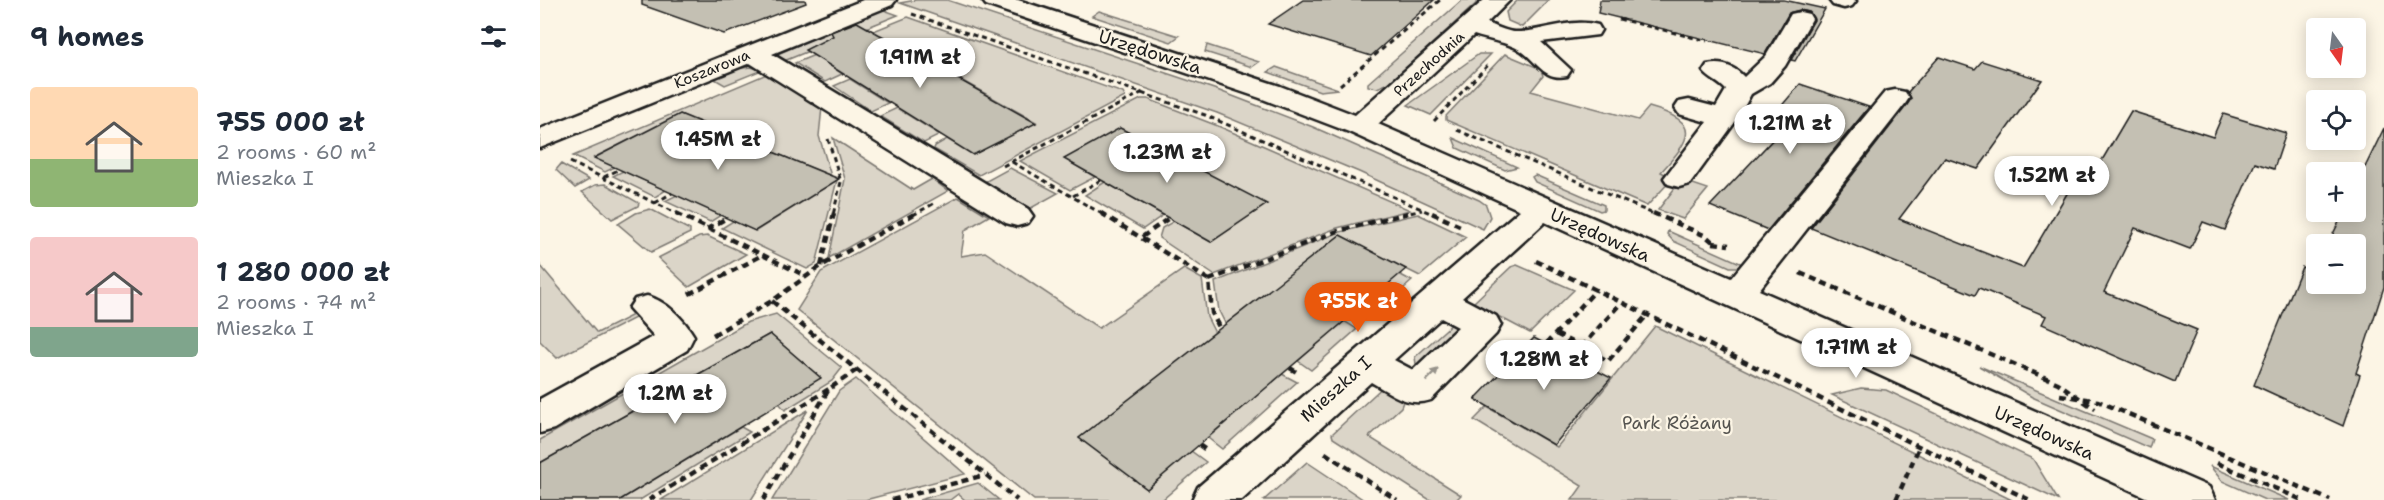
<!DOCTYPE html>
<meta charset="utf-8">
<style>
:root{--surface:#fff;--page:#f2f2f3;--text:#1f2937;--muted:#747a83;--accent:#ea580c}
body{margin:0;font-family:"Shantell Sans",sans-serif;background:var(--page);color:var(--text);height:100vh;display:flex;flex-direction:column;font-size:22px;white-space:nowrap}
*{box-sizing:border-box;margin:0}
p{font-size:20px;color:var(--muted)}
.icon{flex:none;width:33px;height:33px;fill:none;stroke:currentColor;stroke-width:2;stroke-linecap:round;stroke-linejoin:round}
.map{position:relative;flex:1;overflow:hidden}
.drawer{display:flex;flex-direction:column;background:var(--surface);width:540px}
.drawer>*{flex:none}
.needle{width:39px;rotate:166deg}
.fabs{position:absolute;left:1766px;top:18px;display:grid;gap:12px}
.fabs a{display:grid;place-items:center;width:60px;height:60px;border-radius:6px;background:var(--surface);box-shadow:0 3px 15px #0003;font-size:30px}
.price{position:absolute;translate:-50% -51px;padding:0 14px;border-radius:21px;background:#fff;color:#222;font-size:20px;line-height:39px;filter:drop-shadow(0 2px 3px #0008)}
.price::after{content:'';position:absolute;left:50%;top:36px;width:18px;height:14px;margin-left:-9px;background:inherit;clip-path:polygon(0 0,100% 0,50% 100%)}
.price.on{background:var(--accent);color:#fff}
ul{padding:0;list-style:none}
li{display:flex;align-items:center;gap:18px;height:150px;padding:0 30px}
li span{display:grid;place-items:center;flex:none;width:168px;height:120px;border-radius:6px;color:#555}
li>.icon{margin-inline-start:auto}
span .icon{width:72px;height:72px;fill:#fffc;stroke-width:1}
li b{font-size:26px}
h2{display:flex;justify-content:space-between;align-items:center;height:72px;padding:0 30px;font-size:26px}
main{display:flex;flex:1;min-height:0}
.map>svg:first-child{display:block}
.green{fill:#dbd5c8;stroke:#7c7872;stroke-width:1.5}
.building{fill:#c4c0b3;stroke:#1c1c1c;stroke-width:1.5}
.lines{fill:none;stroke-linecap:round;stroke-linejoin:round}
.minor-casing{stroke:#1c1c1c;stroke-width:5}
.path-far1{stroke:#1c1c1c;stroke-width:3;stroke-dasharray:5 4;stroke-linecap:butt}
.path{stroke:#1c1c1c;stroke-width:4.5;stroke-dasharray:7 5;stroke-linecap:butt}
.minor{fill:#fcf5e5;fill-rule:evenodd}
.oneway{fill:#97938b}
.labels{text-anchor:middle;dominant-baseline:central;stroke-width:4.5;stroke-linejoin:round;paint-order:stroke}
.far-street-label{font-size:15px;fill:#1c1c1c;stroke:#fcf5e5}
.street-label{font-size:18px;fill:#1c1c1c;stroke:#fcf5e5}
.park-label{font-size:18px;fill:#555450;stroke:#fcf5e5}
</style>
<main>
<section class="drawer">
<h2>9 homes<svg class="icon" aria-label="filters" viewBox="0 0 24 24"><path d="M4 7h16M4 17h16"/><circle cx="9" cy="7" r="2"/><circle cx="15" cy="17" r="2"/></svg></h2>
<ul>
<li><span style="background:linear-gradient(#ffd9b3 60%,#8fb573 0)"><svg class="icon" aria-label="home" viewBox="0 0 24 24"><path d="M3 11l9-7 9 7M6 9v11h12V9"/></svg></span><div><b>755 000 zł</b><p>2 rooms · 60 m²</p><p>Mieszka I</p></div></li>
<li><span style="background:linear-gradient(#f6c9c9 75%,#7fa58c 0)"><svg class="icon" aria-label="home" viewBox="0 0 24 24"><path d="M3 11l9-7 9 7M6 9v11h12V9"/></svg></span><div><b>1 280 000 zł</b><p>2 rooms · 74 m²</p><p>Mieszka I</p></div></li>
</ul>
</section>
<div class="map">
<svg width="1844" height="500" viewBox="0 0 1844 500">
<rect width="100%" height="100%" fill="#fcf5e5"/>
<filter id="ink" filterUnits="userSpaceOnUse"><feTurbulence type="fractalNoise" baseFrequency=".0167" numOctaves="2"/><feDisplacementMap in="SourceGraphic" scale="12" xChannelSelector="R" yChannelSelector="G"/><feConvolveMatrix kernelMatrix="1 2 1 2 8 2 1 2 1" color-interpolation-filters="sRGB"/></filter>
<g filter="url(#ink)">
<path class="green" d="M376 0H407L677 90 773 127 939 200 946 205 950 217 943 229 819 172 677 113 360 3Z
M922 0H940L849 83 837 88 828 86V83Z
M978 0H1009L982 27 968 21 966 12Z
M341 9 358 15 239 63 233 56Z
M559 11 639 36 631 42 552 16Z
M368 17 583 93 585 97 439 175 394 149 395 146 407 139 433 155 496 122 341 35 282 60 302 74 285 82 255 63Z
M667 45 719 62 712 67 665 52Z
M939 54H951L891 115 868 105Z
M965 54 1001 69 1003 76 991 91 1098 120 1109 107C1163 122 1151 139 1121 172L1133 178 1107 206 906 120V116Z
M211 67 222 70 185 85 173 78 195 69Z
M736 67 798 89 780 91 728 72Z
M229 73 282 107 279 136 291 176 140 114 55 157 75 167 65 172 33 156Z
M310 79 348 103 331 111 294 86Z
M601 99H608L678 126 870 210 797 228 674 275 619 238 622 228 634 221 671 242 726 204 580 128 525 159 555 177 530 190 480 161Z
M357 108 400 135 384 143 340 116Z
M293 138 373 190 392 179 408 191 289 258 305 179Z
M913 138 977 167 965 170 917 148Z
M21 164 49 180 35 188 16 170Z
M470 168 518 193 484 212 439 185Z
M83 171 126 190 115 197 73 176Z
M995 175 1064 205V210L1060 211 995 182 992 177Z
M297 180 276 264 267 269 182 228 193 221 216 231Z
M1141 180 1168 189 1143 219 1118 210Z
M565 182 623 215 603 229 545 195Z
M65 184 99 203 98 206 72 219 42 192 55 185Z
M137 195 181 215 170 222 125 201Z
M418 197 449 216 425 230 421 256 445 252 559 328 644 269 662 279 667 317 675 333 539 438 607 489 651 451 666 462 622 500H494L257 310 281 272Z
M110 209 150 230V233L111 252 78 224 96 213Z
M878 214 926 237 880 276 800 236 686 325 679 311 675 282 800 232Z
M1128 231 1209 267H1190L1133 241 1127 234Z
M167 236 206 254 149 287 118 258 159 237Z
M0 265 57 333 99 312 101 315 17 358 0 341Z
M977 265 1034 290 990 333 933 303 971 267Z
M859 274 872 281 828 320 815 312Z
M236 314 302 368 292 381 245 410 239 403 280 378 230 334 0 463V440L208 322Z
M804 321 817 329 771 370 758 361Z
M913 323H922L884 369 876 364 875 357Z
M1115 326 1472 500H1032L1042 486 934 420 947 407 1017 447Z
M1439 366 1612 439 1609 448 1492 397Z
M742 374 757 382 682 449 668 438Z
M316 379 425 474 325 500H232L299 391Z
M848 382 864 399 861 407 829 437 921 495 916 500H890L793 438 792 434Z
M1321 388 1346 390 1493 459 1518 500 1292 395Z
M268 410 211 500H121Z
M201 427 210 432 100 500H80Z
M767 462 824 500H724Z
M1670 466 1749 500H1725L1682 481Z
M438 483 459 500H425L418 494 410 500H379Z"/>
<path class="building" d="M102 0H265L266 3 184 34 102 5Z
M763 0H894L831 56 728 24Z
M1060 0H1244L1285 9 1255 61 1251 60 1274 20 1269 12 1260 10 1249 13 1225 54 1058 13Z
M317 22 496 123 433 155 265 50 293 36 291 32Z
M1399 57 1435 69 1442 61 1502 80 1438 169 1405 158 1359 219 1483 268 1535 180 1548 184 1591 111 1673 137 1683 114 1746 133 1734 169 1715 163 1685 230 1663 222 1650 249 1595 228 1564 292 1657 330 1635 382 1502 324 1506 316 1439 288 1435 295 1271 228 1367 105 1371 99 1368 92Z
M1260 84 1329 107 1228 230 1170 206 1238 134 1222 129Z
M140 114 299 179 215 231 54 158Z
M580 128 727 204 671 242 524 159Z
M1844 128V287L1816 373 1820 375 1803 426 1714 385 1762 267 1774 271 1776 268V284H1815V244H1788L1804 212H1815V188Z
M800 235 866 269 607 489 539 438Z
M230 334 281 378 80 500H0V463Z
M994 338 1071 378 1014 445 935 399Z"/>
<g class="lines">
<g class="minor-casing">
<path id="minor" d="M323 0H356L352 5 232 54 488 209 493 216 488 223 477 226 466 223 210 63 0 148V129Z
M442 0H478L740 86 815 115 944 0H970L947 23C955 26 965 31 974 32 1001 33 1028 17 1058 25L1061 30 1058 35 1001 42 1031 70 1027 76C1004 81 997 61 980 50 967 42 948 40 934 35L838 124 1191 278 1345 92 1355 90 1365 92 1369 98 1365 104 1219 290 1669 487 1675 500H1612L1005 222 922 298 956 316 961 325 956 334 891 400C867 408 851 393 831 382L702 500H652L658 487 980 210 809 132 720 98 446 5ZM901 318 918 327 873 370 854 360Z
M1289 0H1315L1316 1 1312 6 1304 8 1293 5Z
M1260 12 1269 14 1272 19 1245 66 1230 83 1211 94 1198 118 1150 184 1139 187 1128 184 1124 178 1167 122 1139 114 1135 108 1139 102 1149 100 1176 107 1186 90C1179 82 1169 79 1163 71L1167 65C1181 62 1194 66 1204 77L1226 56 1251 14Z
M107 296C126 301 144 319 154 336L147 350 14 429 0 433V399L114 336 89 308 95 299Z"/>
</g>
<path class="path-far1" d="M372 14 665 115 895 215
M1079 19 1167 41
M800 85 900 0
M894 121 950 63
M917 130 1116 215
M288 139 301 182 293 215
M30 162 140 215
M472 162 564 215
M463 166 603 92
M64 177 80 169
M533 196 561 180
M115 203 132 193
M373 215 393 204
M862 215 882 210"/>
<path class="path" d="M136 213 266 276
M561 213 669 280 672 313 680 329
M892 213 924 228
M1113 213 1166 236 1174 243
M167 229 187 218
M602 237 629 218
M1173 243 1189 245
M996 261 1490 500
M281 266 294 213
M1260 273 1518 383 1555 409
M669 280 798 231 868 213
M149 294 219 257
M232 301 477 500
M1016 334 1068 361 1107 315
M173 335 232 301 281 266 376 213
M1006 344 1056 290
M1041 347 1081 303
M1049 366 1058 356
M750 368 758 373
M1520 395 1558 401 1790 500
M659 445 666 450
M785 453 857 500
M1677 463 1762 500
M109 500 289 389
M223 500 289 389 318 369
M352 500 445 475
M1356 500 1379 447"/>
<use href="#minor" class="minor"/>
</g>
<defs><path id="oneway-solid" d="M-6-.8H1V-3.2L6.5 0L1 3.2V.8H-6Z" transform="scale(1.5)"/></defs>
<use class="oneway" href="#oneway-solid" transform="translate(892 375) rotate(-45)"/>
</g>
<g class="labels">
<g class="far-street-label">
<text transform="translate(889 64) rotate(-42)">Przechodnia</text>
<text transform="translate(172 69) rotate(-22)">Koszarowa</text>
</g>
<g class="street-label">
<text transform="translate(610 52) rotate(18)">Urzędowska</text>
<text transform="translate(1060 235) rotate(24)">Urzędowska</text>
<text transform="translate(796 389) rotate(-42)">Mieszka I</text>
<text transform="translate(1504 433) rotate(24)">Urzędowska</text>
</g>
<g class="park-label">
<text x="1137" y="423">Park Różany</text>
</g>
</g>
</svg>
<div class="fabs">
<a><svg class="needle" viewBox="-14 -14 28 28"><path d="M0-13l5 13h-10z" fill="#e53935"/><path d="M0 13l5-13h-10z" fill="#747a83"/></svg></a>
<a><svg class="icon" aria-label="locate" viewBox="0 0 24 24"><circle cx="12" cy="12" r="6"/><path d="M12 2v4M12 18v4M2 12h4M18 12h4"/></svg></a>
<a>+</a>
<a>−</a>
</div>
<b class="price" style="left:380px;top:89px">1.91M zł</b>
<b class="price" style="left:1250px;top:155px">1.21M zł</b>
<b class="price" style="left:178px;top:171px">1.45M zł</b>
<b class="price" style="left:627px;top:184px">1.23M zł</b>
<b class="price" style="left:1512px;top:207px">1.52M zł</b>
<b class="price on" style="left:818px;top:333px">755K zł</b>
<b class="price" style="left:1316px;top:379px">1.71M zł</b>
<b class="price" style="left:1004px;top:391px">1.28M zł</b>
<b class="price" style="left:135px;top:425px">1.2M zł</b>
</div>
</main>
